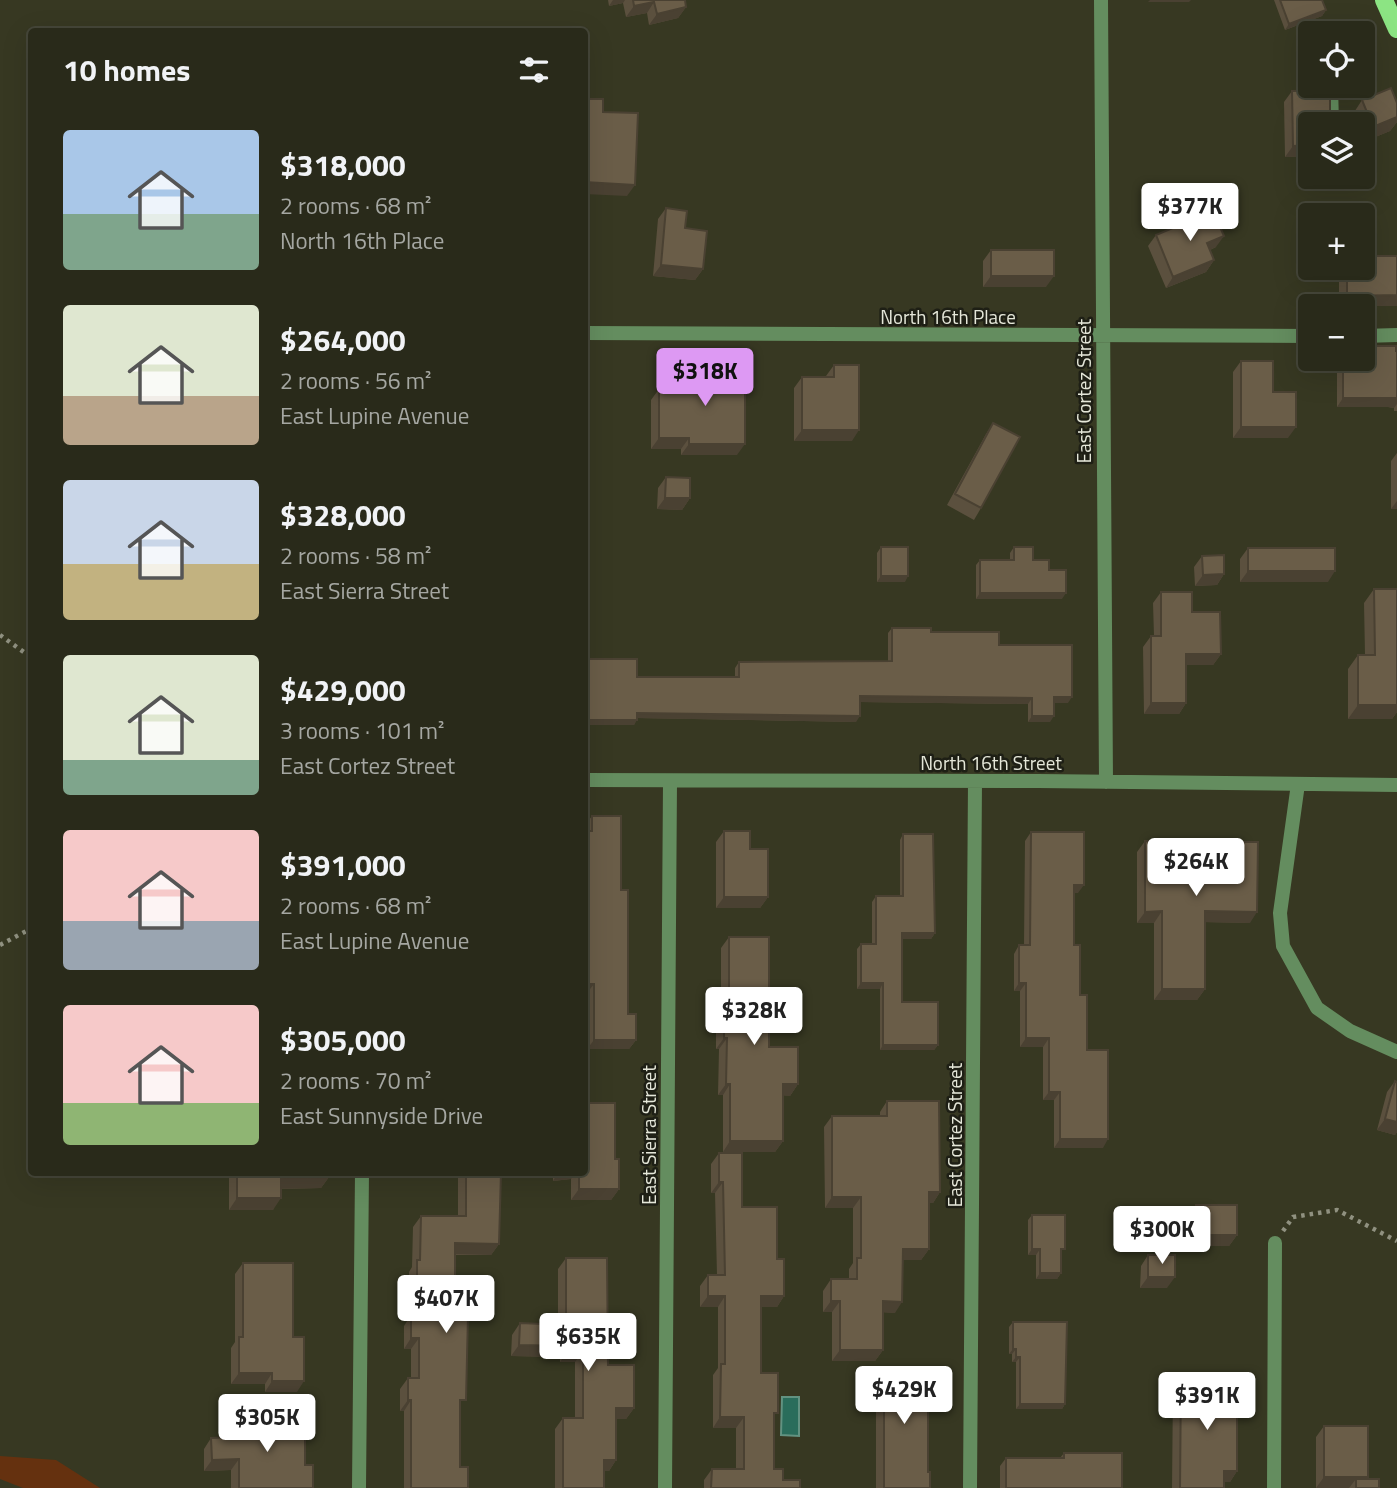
<!DOCTYPE html>
<meta charset="utf-8">
<style>
:root{--surface:#292a1a;--page:#353627;--text:#f1f3f6;--muted:#a5a7a2;--line:#454639;--accent:#dd99f3}
body{margin:0;font-family:"Titillium Web",sans-serif;background:var(--page);color:var(--text);height:100vh;display:flex;flex-direction:column;font-size:26px;white-space:nowrap}
*{box-sizing:border-box;margin:0}
p{font-size:23px;color:var(--muted)}
.icon{flex:none;width:38px;height:38px;fill:none;stroke:currentColor;stroke-width:2;stroke-linecap:round;stroke-linejoin:round}
.map{position:relative;flex:1;overflow:hidden}
.panel{position:absolute;left:28px;top:28px;width:560px;height:1148px;display:flex;flex-direction:column;background:var(--surface);border-radius:7px;box-shadow:0 7px 28px #0002,0 0 0 2px var(--line)}
.panel>*{flex:none}
.fabs{position:absolute;left:1298px;top:21px;display:grid;gap:14px}
.fabs a{display:grid;place-items:center;width:77px;height:77px;border-radius:7px;background:var(--surface);box-shadow:0 7px 28px #0002,0 0 0 2px var(--line);font-size:35px}
.price{position:absolute;translate:-50% -60px;padding:0 16px;border-radius:7px;background:#fff;color:#222;font-size:23px;line-height:46px;filter:drop-shadow(0 2px 4px #0008)}
.price::after{content:'';position:absolute;left:50%;top:42px;width:21px;height:16px;margin-left:-10px;background:inherit;clip-path:polygon(0 0,100% 0,50% 100%)}
.price.active{background:var(--accent);color:#111}
ul{padding:0;list-style:none}
li{display:flex;align-items:center;gap:21px;height:175px;padding:0 35px}
li span{display:grid;place-items:center;flex:none;width:196px;height:140px;border-radius:7px;color:#555}
li>.icon{margin-inline-start:auto}
span .icon{width:84px;height:84px;fill:#fffc;stroke-width:1}
li b{font-size:30px}
h2{display:flex;justify-content:space-between;align-items:center;height:84px;padding:0 35px;font-size:30px}
.map>svg:first-child{display:block}
.green{fill:#65310f}
.water{fill:#2a6d5b;stroke:#629281;stroke-width:2}
.lines{fill:none;stroke-linecap:round;stroke-linejoin:round}
.path{stroke:#909180;stroke-width:4.5;stroke-dasharray:3.5 5;stroke-linecap:butt}
.service{stroke:#648d5f;stroke-width:14}
.minor{stroke:#648d5f;stroke-width:14}
.primary{stroke:#8ce483;stroke-width:18}
.wall{fill:#5b503e}
.shaded-wall{fill:#4a4132}
.building{fill:#6a5d48;stroke:#4a4132;stroke-width:2}
.labels{text-anchor:middle;dominant-baseline:central;stroke-width:5;stroke-linejoin:round;paint-order:stroke}
.street-label{font-size:19px;fill:#e5e7d9;stroke:#1e1f15}
</style>
<div class="map">
<svg width="1397" height="1488" viewBox="0 0 1397 1488">
<rect width="100%" height="100%" fill="#373822"/>
<path class="green" d="M0 1456 56 1460 100 1488H23L0 1479Z"/>
<path class="water" d="M782 1397H799V1436L781 1435Z"/>
<g class="lines">
<path class="path" d="M0 635 32 658
M0 945 32 928
M1283 1231 1293 1217 1337 1210 1397 1241"/>
<path class="service" d="M1331 86 1332 124"/>
<path class="minor" d="M1101 0 1106 782
M584 333 1311 336
M1363 336 1397 335
M584 780 1038 781 1397 785
M1298 784 1280 913 1283 946 1317 1008 1350 1031 1397 1052
M359 1488 362 1172
M665 1488 670 782
M970 1488 975 781
M1274 1488 1275 1243"/>
<path class="primary" d="M1384 0 1397 29"/>
</g>
<path class="wall" d="M608 0H685L686 7 678 18 649 25 647 13 626 17 623 3 609 6Z
M1274 0H1322L1326 10 1322 16 1285 30Z
M1292 91 1311 124V156L1285 157 1284 102Z
M1362 100 1397 103V122L1390 131 1363 142V124H1354L1351 117Z
M666 208 685 228 703 269 695 280 653 276 658 219Z
M1156 235 1216 247 1210 250 1214 260 1206 272 1166 288 1148 246Z
M991 250 1046 287H983V261Z
M1339 268H1363L1397 306H1339Z
M1397 351V411H1394V408L1388 407H1337V359H1363Z
M1241 361 1273 392 1288 438H1233V372Z
M834 365 852 441H794V388L802 377H826V376Z
M674 373 737 455H681V449H651V400L659 389H666V384Z
M993 423 981 508 974 520 947 505 986 434Z
M1397 453V509H1391V461Z
M666 477 690 498 682 510 657 509 658 488Z
M881 547 905 582H877V553Z
M1014 547 1049 570 1062 599H976V565L980 560H1010V553Z
M1248 548 1328 582H1240V559Z
M1202 556 1224 574 1217 585 1195 586 1194 567Z
M1374 589H1397V712L1392 719H1348V669L1358 655H1365L1364 603Z
M1161 592 1192 612 1221 654 1213 665H1186V703L1179 714H1144L1143 647 1151 636H1154L1153 603Z
M892 628 931 632 999 645 1068 703H1054L1050 722H1028V704L860 702 856 722 637 718 634 725H584L637 677H735V668L739 662 888 661V633Z
M592 816 621 890 628 1014 636 1040 629 1049H587V993H584L585 825Z
M724 831 750 849 768 897 760 908H716V842Z
M1031 832 1078 893H1074V945L1087 1050 1103 1148H1054V1100H1043V1047H1020V991H1014V954L1019 945H1024L1025 841Z
M903 834 935 933 931 939H902V1002L938 1045 934 1050H880V989H857V949L861 944H872V902L876 896H900V840Z
M1145 841 1250 923 1205 922V989L1197 1000H1154V923H1137V852Z
M729 937 769 1047 798 1084 790 1096 783 1095V1141L775 1152H723V1095H718L719 1049H716V1006L721 999V948Z
M1395 1081 1397 1082V1132L1395 1135 1377 1130 1387 1092Z
M887 1101 940 1192 933 1203H929V1249L921 1260H903L895 1313 883 1312V1350L875 1361H832V1312H823V1291L831 1279H849V1269L853 1263V1208H825L824 1127 832 1116H880V1112Z
M719 1153 742 1207 777 1259 784 1296 777 1307H761V1373L774 1418V1469L783 1480 800 1488H704V1480L712 1469H736V1428H713V1375L718 1368V1307H700V1286L708 1275H717L715 1193H711V1164Z
M615 1159 619 1189 611 1200H571V1179L553 1181V1172H584Z
M229 1172H329V1177L321 1188 281 1189 273 1210H229Z
M458 1172H501L499 1244 491 1255H455V1315L460 1407V1467L468 1488H404V1411H400V1389L408 1378H411V1349H404V1326L409 1318V1272L412 1267 413 1227 421 1216H458Z
M1196 1205 1237 1235 1229 1246H1189V1216Z
M1032 1215 1061 1254V1273L1057 1279H1036V1255H1028V1220Z
M1148 1255 1167 1288H1140L1141 1266Z
M566 1258 608 1365 634 1408 626 1419H616V1460L609 1471H604V1488H555V1429L563 1418H575V1362H560V1357L511 1356 512 1335 520 1323 558 1325V1269Z
M243 1263 293 1337 297 1392H265V1384H231V1348L235 1342V1274Z
M1013 1322 1065 1404 1062 1409H1016V1362H1012V1354H1009V1327Z
M869 1369H928V1472L930 1488H876V1403H861V1380Z
M1181 1374 1226 1405 1237 1471 1230 1482H1224V1488H1172L1173 1385Z
M233 1420 305 1465 313 1488H231V1470L204 1471V1449L211 1438H225V1431Z
M1324 1426 1366 1479 1379 1488H1316V1437Z
M1064 1453 1122 1488H1000V1466L1006 1458H1060Z"/>
<path class="shaded-wall" d="M613 0H625L623 3 609 6Z
M1150 0H1191L1189 2H1148Z
M654 2 647 13 626 17 634 6Z
M686 7 678 18 649 25 657 14Z
M1326 10 1322 16 1285 30 1289 24Z
M1397 117V122L1390 131 1363 142 1373 127Z
M1311 145V156L1285 157 1293 146Z
M584 182 635 185 627 196 584 194Z
M1224 236 1216 247 1199 255 1207 243Z
M1214 260 1206 272 1166 288 1173 277Z
M661 265 703 269 695 280 653 276Z
M991 276H1054L1046 287H983Z
M1397 295V306H1340L1347 296Z
M1343 398H1397V404L1394 408 1388 407H1337Z
M1241 427H1296L1288 438H1233Z
M802 430H859L852 441H794Z
M659 438H689L681 449H651Z
M689 444H745L737 455H681Z
M665 498H690L682 510 657 509Z
M1397 501V509H1391Z
M1248 571H1335L1328 582H1240Z
M1224 574 1217 585 1195 586 1203 575Z
M881 576H908L905 582H877Z
M980 593H1066L1062 599H976Z
M1186 654H1221L1213 665H1179Z
M860 696H942L1032 698 1028 704 856 702Z
M1054 697H1072L1068 703H1050Z
M1151 703H1186L1179 714H1144Z
M1358 705H1397V712L1392 719H1348Z
M637 713 860 716 856 722 634 718Z
M1032 716H1054L1050 722H1028Z
M584 720H637L634 725H584Z
M1074 885H1084L1078 893H1068Z
M724 897H768L760 908H716Z
M1162 911 1154 923H1137L1145 912Z
M1205 911 1257 912 1250 923 1197 922Z
M902 933H935L931 939H898Z
M861 983H883L880 989H857Z
M1019 983H1026L1020 991H1014Z
M587 984H594L587 993H584V988Z
M1162 989H1205L1197 1000H1154Z
M724 1038H727L719 1049H716Z
M1026 1038H1049L1043 1047H1020Z
M594 1040H636L629 1049H587Z
M883 1045H938L934 1050H880Z
M726 1084H730L723 1095H718Z
M783 1084H798L790 1096 775 1095Z
M1049 1092H1060L1054 1100H1043Z
M1385 1119 1397 1122V1132L1395 1135 1377 1130Z
M1060 1139H1108L1103 1148H1054Z
M730 1141H783L775 1152H723Z
M558 1172H576L571 1179 553 1181Z
M329 1177 321 1188 273 1189 281 1178Z
M719 1182H723L715 1193H711Z
M579 1189H619L611 1200H571Z
M929 1192H940L933 1203H921Z
M832 1197H861L853 1208H825Z
M237 1198H281L273 1210H229Z
M1196 1235H1237L1229 1246H1189Z
M455 1243 499 1244 491 1255 447 1254Z
M903 1249H929L921 1260H895Z
M1032 1249H1040L1036 1255H1028Z
M1040 1273H1061L1057 1279H1036Z
M1148 1277H1175L1167 1288H1140Z
M708 1296H725L718 1307H700Z
M761 1296H784L777 1307H754Z
M831 1301H840L832 1312H823Z
M883 1301 902 1302 895 1313 875 1312Z
M411 1338H419L411 1349H404Z
M519 1345 568 1346 560 1357 511 1356Z
M1013 1349H1016L1012 1354H1009Z
M840 1350H883L875 1361H832Z
M568 1351H583L575 1362H560Z
M1016 1357H1020L1016 1362H1012Z
M239 1373H272L265 1384H231Z
M272 1381H304L297 1392H265Z
M869 1392H884L876 1403H861Z
M408 1400H411L404 1411H400Z
M1020 1404H1065L1062 1409H1016Z
M616 1408H634L626 1419H609Z
M720 1417H744L736 1428H713Z
M239 1459 231 1470 204 1471 212 1460Z
M604 1460H616L609 1471H597Z
M1224 1471H1237L1230 1482H1217Z
M1324 1477H1368L1360 1488 1356 1479 1349 1488H1316Z"/>
<path class="building" d="M633 0H685L686 7 657 14 654 2 634 6Z
M1280 0H1322L1326 10 1289 24Z
M1391 88 1397 103V117L1373 127 1362 100Z
M1330 90V113L1333 120V124H1311V145L1293 146 1292 91Z
M584 99H603V112L638 113 635 185 584 182Z
M666 208 687 211 685 228 707 231 703 269 661 265Z
M1213 211 1224 236 1207 243 1214 260 1173 277 1156 235Z
M991 250H1054V276H991Z
M1363 256H1397V295L1347 296V268H1363Z
M1363 346H1396V351H1397V398H1343V359H1363Z
M1241 361H1273V392H1296V427H1241Z
M834 365H859V430H802V377H834Z
M745 371V444H689V438H659V389H674V373Z
M993 423 1020 437 981 508 955 494Z
M666 477 690 478V498H665Z
M881 547H908V576H881Z
M1014 547H1033V560H1049V570H1066V593H980V560H1014Z
M1248 548H1335V571H1248Z
M1224 555V574L1203 575 1202 556Z
M1374 589H1397V705H1358V655H1375Z
M1161 592H1192V612H1220L1221 654H1186V703H1151V636H1161Z
M892 628H931V632H999V645H1072V697H1054V716H1032V698L860 696V716L637 713V720H584V659H637V677H739V662L892 661Z
M592 816H621V890H628V1014H636V1040H594V984H587V913H584L585 831H592Z
M724 831H750V849H768V897H724Z
M1031 832H1084V885H1074V945H1080V995H1087V1050H1108V1139H1060V1092H1049V1038H1026V983H1019V945H1030Z
M903 834H933L935 933H902V1002H938V1045H883V983H861V944H876V896H903Z
M1145 841 1258 842 1257 912 1205 911V989H1162V911L1145 912Z
M729 937H769V1047H798V1084H783V1141H730V1084H726L727 1038H724V995H729Z
M1395 1081 1397 1082V1122L1385 1119Z
M887 1101H939L940 1192H929V1249H903L902 1302 883 1301V1350H840V1301H831V1279H857V1258H861V1197H832V1116H887Z
M584 1103H615V1159H619V1189H579V1172H584Z
M719 1153H742V1207H777V1259H784V1296H761V1373H778V1413H774V1469H783V1480H800V1488H711L712 1469H744V1417H720L721 1364H725V1296H708V1275H725L723 1182H719Z
M237 1172H329V1177L281 1178V1198H237Z
M466 1172H501L499 1244 455 1243V1315H468L466 1400H460V1467H468V1488H411V1400H408V1378H419V1338H411V1315H417V1260H420L421 1216H466Z
M1196 1205H1237V1235H1196Z
M1032 1215H1065V1249H1061V1273H1040V1249H1032Z
M1148 1255H1175V1277H1148Z
M566 1258H607L608 1365H634V1408H616V1460H604V1488H563V1418H583V1351H568V1346L519 1345 520 1323 566 1325Z
M243 1263H293V1337H304V1381H272V1373H239V1337H243Z
M1013 1322H1067L1065 1404H1020V1357H1016V1349H1013Z
M869 1369H928V1472H930V1488H884V1392H869Z
M1181 1374H1226V1405H1237V1471H1224V1488H1180Z
M233 1420H305V1465H313V1488H239V1459L212 1460 211 1438 233 1437Z
M1324 1426H1368V1477H1324Z
M1064 1453H1122V1488H1006V1458H1064Z
M1356 1479H1379V1488H1356Z"/>
<g class="labels">
<g class="street-label">
<text x="948" y="316">North 16th Place</text>
<text transform="translate(1083 391) rotate(-90)">East Cortez Street</text>
<text x="991" y="762">North 16th Street</text>
<text transform="translate(648 1135) rotate(-90)">East Sierra Street</text>
<text transform="translate(954 1135) rotate(-90)">East Cortez Street</text>
</g>
</g>
</svg>
<div class="fabs">
<a><svg class="icon" aria-label="locate" viewBox="0 0 24 24"><circle cx="12" cy="12" r="6"/><path d="M12 2v4M12 18v4M2 12h4M18 12h4"/></svg></a>
<a><svg class="icon" aria-label="layers" viewBox="0 0 24 24"><path d="M12 4l9 5-9 5-9-5zM3 14l9 5 9-5"/></svg></a>
<a>+</a>
<a>−</a>
</div>
<b class="price" style="left:1190px;top:243px">$377K</b>
<b class="price active" style="left:705px;top:408px">$318K</b>
<b class="price" style="left:1196px;top:898px">$264K</b>
<b class="price" style="left:754px;top:1047px">$328K</b>
<b class="price" style="left:1162px;top:1266px">$300K</b>
<b class="price" style="left:446px;top:1335px">$407K</b>
<b class="price" style="left:588px;top:1373px">$635K</b>
<b class="price" style="left:904px;top:1426px">$429K</b>
<b class="price" style="left:1207px;top:1432px">$391K</b>
<b class="price" style="left:267px;top:1454px">$305K</b>
<section class="panel">
<h2>10 homes<svg class="icon" aria-label="filters" viewBox="0 0 24 24"><path d="M4 7h16M4 17h16"/><circle cx="9" cy="7" r="2"/><circle cx="15" cy="17" r="2"/></svg></h2>
<ul>
<li><span style="background:linear-gradient(#a9c7e8 60%,#7fa58c 0)"><svg class="icon" aria-label="home" viewBox="0 0 24 24"><path d="M3 11l9-7 9 7M6 9v11h12V9"/></svg></span><div><b>$318,000</b><p>2 rooms · 68 m²</p><p>North 16th Place</p></div></li>
<li><span style="background:linear-gradient(#dfe7d0 65%,#b9a48a 0)"><svg class="icon" aria-label="home" viewBox="0 0 24 24"><path d="M3 11l9-7 9 7M6 9v11h12V9"/></svg></span><div><b>$264,000</b><p>2 rooms · 56 m²</p><p>East Lupine Avenue</p></div></li>
<li><span style="background:linear-gradient(#c9d6e8 60%,#c2b280 0)"><svg class="icon" aria-label="home" viewBox="0 0 24 24"><path d="M3 11l9-7 9 7M6 9v11h12V9"/></svg></span><div><b>$328,000</b><p>2 rooms · 58 m²</p><p>East Sierra Street</p></div></li>
<li><span style="background:linear-gradient(#dfe7d0 75%,#7fa58c 0)"><svg class="icon" aria-label="home" viewBox="0 0 24 24"><path d="M3 11l9-7 9 7M6 9v11h12V9"/></svg></span><div><b>$429,000</b><p>3 rooms · 101 m²</p><p>East Cortez Street</p></div></li>
<li><span style="background:linear-gradient(#f6c9c9 65%,#9aa5b1 0)"><svg class="icon" aria-label="home" viewBox="0 0 24 24"><path d="M3 11l9-7 9 7M6 9v11h12V9"/></svg></span><div><b>$391,000</b><p>2 rooms · 68 m²</p><p>East Lupine Avenue</p></div></li>
<li><span style="background:linear-gradient(#f6c9c9 70%,#8fb573 0)"><svg class="icon" aria-label="home" viewBox="0 0 24 24"><path d="M3 11l9-7 9 7M6 9v11h12V9"/></svg></span><div><b>$305,000</b><p>2 rooms · 70 m²</p><p>East Sunnyside Drive</p></div></li>
</ul>
</section>
</div>
